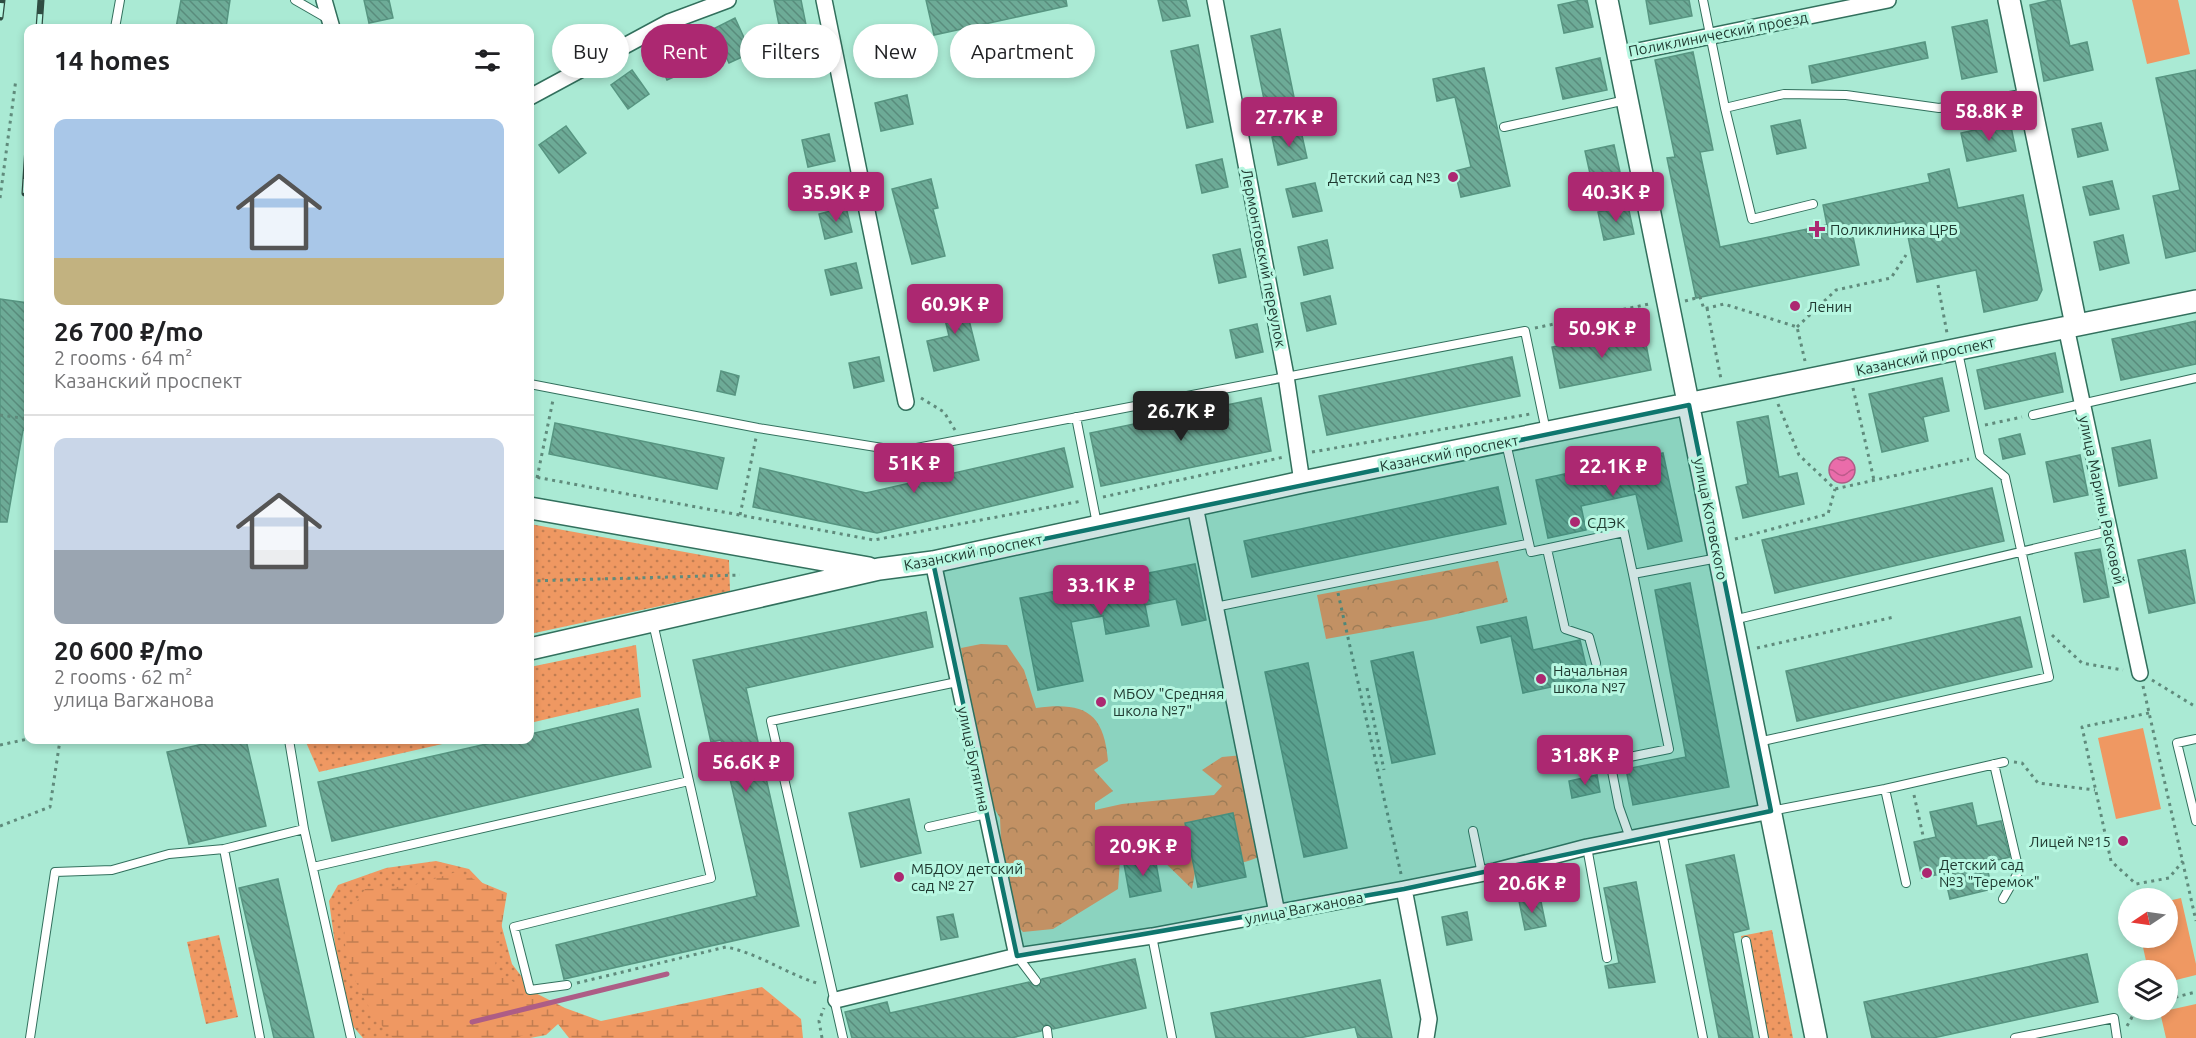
<!DOCTYPE html>
<meta charset="utf-8">
<style>
:root{--surface:#fff;--page:#f6f6f6;--text:#202124;--muted:#757577;--line:#e0e0e0;--accent:#ac2871}
body{margin:0;font-family:Ubuntu,sans-serif;background:var(--page);color:var(--text);height:100vh;display:flex;flex-direction:column;font-size:22px;white-space:nowrap}
*{box-sizing:border-box;margin:0}
p{font-size:20px;color:var(--muted)}
.icon{flex:none;width:33px;height:33px;fill:none;stroke:currentColor;stroke-width:2;stroke-linecap:round;stroke-linejoin:round}
.map{position:relative;flex:1;overflow:hidden}
.details{position:absolute;left:24px;top:24px;width:510px;height:720px;display:flex;flex-direction:column;background:var(--surface);border-radius:12px;box-shadow:0 3px 9px #0003}
.details>*{flex:none}
.banner{position:absolute;left:552px;top:24px;width:570px;height:54px;display:flex;gap:12px}
.needle{width:39px;rotate:257deg}
.controls{position:absolute;left:2118px;top:888px;display:grid;gap:12px}
.controls a{display:grid;place-items:center;width:60px;height:60px;border-radius:50%;background:var(--surface);box-shadow:0 3px 9px #0003;font-size:30px}
.price{position:absolute;translate:-50% -51px;padding:0 14px;border-radius:6px;background:var(--accent);color:#fff;font-size:20px;line-height:39px;filter:drop-shadow(0 2px 3px #0008)}
.price::after{content:'';position:absolute;left:50%;top:36px;width:18px;height:14px;margin-left:-9px;background:inherit;clip-path:polygon(0 0,100% 0,50% 100%)}
.price.selected{background:#222;color:#fff}
ul{padding:0;list-style:none}
li{display:grid;align-content:center;gap:12px;height:318px;padding:0 30px}
li+li{border-top:2px solid var(--line)}
li span{display:grid;place-items:center;height:186px;border-radius:12px;color:#555}
li>.icon{margin-inline-start:auto}
span .icon{width:108px;height:108px;fill:#fffc;stroke-width:1}
li b{font-size:26px}
h2{display:flex;justify-content:space-between;align-items:center;height:72px;padding:0 30px;font-size:26px}
.chip{padding:0 21px;border-radius:27px;background:var(--surface);box-shadow:0 3px 9px #0003;font-size:21px;line-height:54px}
.chip.selected{background:var(--accent);color:#fff}
.map>svg:first-child{display:block}
.grass{fill:url(#grass-dots)}
.forest{fill:url(#forest-crowns)}
.wetland{fill:url(#wetland-marsh)}
.garden{fill:#ef9862}
.water{fill:url(#water-waves);stroke:#ad5d86;stroke-width:1.5}
.lines{fill:none;stroke-linecap:round;stroke-linejoin:round}
.stream{stroke:#ad5d86;stroke-width:5}
.building{fill:url(#building-back-hatch);stroke:#579581;stroke-width:1.5}
.lane-casing{stroke:#32705d;stroke-width:10}
.street-casing{stroke:#32705d;stroke-width:18}
.secondary-casing{stroke:#32705d;stroke-width:24}
.path{stroke:#608b7c;stroke-width:3;stroke-dasharray:3 4.5;stroke-linecap:butt}
.lane{stroke:#fff;stroke-width:8}
.street{stroke:#fff;stroke-width:15}
.secondary{stroke:#fff;stroke-width:21}
.rail-casing{stroke:#2f4d42;stroke-width:7}
.rail{stroke:#b7f7e1;stroke-width:4.5;stroke-dasharray:14;stroke-linecap:butt}
.marked{fill:#0f766e;fill-opacity:0.2;stroke:#0f766e;stroke-width:4.5;stroke-linejoin:round}
.poi-dot{fill:#ac2871;stroke:#b7f7e1;stroke-width:2}
.labels{text-anchor:middle;dominant-baseline:central;stroke-width:6;stroke-linejoin:round;paint-order:stroke}
.street-label{font-size:15px;fill:#203a31;stroke:#b7f7e1}
.poi-label{font-size:15px;fill:#203a31;stroke:#b7f7e1;text-anchor:start}
</style>
<div class="map">
<svg width="2196" height="1038" viewBox="0 0 2196 1038">
<defs>
<pattern id="grass-dots" width="8" height="8" patternUnits="userSpaceOnUse" patternTransform="scale(1.5)"><rect width="8" height="8" fill="#ef9862"/><path d="M2 2h.1M6 6h.1" fill="none" stroke="#c17d51" stroke-width="1.8" stroke-linecap="round"/></pattern>
<pattern id="forest-crowns" width="20" height="18" patternUnits="userSpaceOnUse" patternTransform="scale(1.5)"><rect width="20" height="18" fill="#ef9862"/><path d="M2 6a3 3 0 1 1 6 0M12 15a3 3 0 1 1 6 0" fill="none" stroke="#c17d51"/></pattern>
<pattern id="wetland-marsh" width="20" height="14" patternUnits="userSpaceOnUse" patternTransform="scale(1.5)"><rect width="20" height="14" fill="#ef9862"/><path d="M1 5h8M5 5V1M11 12h8M15 12V8" fill="none" stroke="#c17d51"/></pattern>
<pattern id="water-waves" width="16" height="10" patternUnits="userSpaceOnUse" patternTransform="scale(1.5)"><rect width="16" height="10" fill="#ea6caa"/><path d="M0 5q4-4 8 0t8 0" fill="none" stroke="#bd5a8b"/></pattern>
<pattern id="building-back-hatch" width="6" height="6" patternUnits="userSpaceOnUse" patternTransform="scale(1.5)"><rect width="6" height="6" fill="#6dab97"/><path d="M-1 5l2 2M0 0l6 6M5-1l2 2" fill="none" stroke="#598c7c"/></pattern>
</defs>
<rect width="100%" height="100%" fill="#aaead4"/>
<path class="grass" d="M530 524 729 560 730 591 530 634Z
M636 645 641 697 530 723V667Z
M305 740H460L319 772Z
M436 861 469 869 493 894 512 964 558 1024 546 1035 530 1038H363L345 1017 329 901 338 885 386 868Z
M1772 930 1793 1038H1760L1741 936Z
M219 935 238 1017 206 1024 187 942Z"/>
<path class="forest" d="M1498 561 1508 602 1431 620 1326 639 1317 595Z
M981 644 1007 645 1024 670 1036 708C1083 702 1104 711 1108 761L1094 770 1113 791 1095 803V810L1122 804 1214 795 1222 786 1202 770 1222 757 1243 755 1262 855C1239 868 1222 862 1196 867L1192 889 1155 853 1120 860 1118 889 1053 929 1023 932 1014 922 1002 864 1000 818 990 801 967 690 961 648Z"/>
<path class="wetland" d="M456 872 507 893 494 972 565 1008 601 1021 762 987 801 1019 803 1038H569L558 1024 515 1038H393C368 1014 337 956 346 921 349 911 359 899 365 889L411 886Z"/>
<path class="garden" d="M2132 0H2178L2190 54 2147 64Z
M2143 728 2161 809 2116 819 2098 738Z
M2181 898 2196 964V975L2168 982V970H2148L2141 938H2168V901Z
M2196 1004V1038H2166L2160 1012Z"/>
<path class="water" d="M1829 470a13 13 0 1 1 26 0a13 13 0 1 1-26 0Z"/>
<g class="lines">
<path class="stream" d="M472 1022 667 974"/>
</g>
<path class="building" d="M181 0H230L226 28H176Z
M364 0H389L393 18 369 23Z
M774 0H801L806 25 780 30Z
M926 0H1066L1067 6 934 35Z
M1158 0H1186L1190 16 1163 21Z
M1581 0H1587L1593 27 1564 33 1558 5Z
M1646 0H1689L1692 16 1650 24Z
M2051 0H2060L2070 46 2087 42 2093 70 2044 81 2030 5Z
M735 18 751 53 729 63 713 29Z
M1987 20 1997 72 1962 79 1952 27Z
M1280 29 1295 102 1266 109 1251 36Z
M1925 42 1928 58 1812 83 1809 66Z
M683 44 694 68 667 80 656 55Z
M1198 45 1213 122 1187 128 1171 51Z
M1693 52 1713 150 1700 152 1720 247 1827 225 1823 205 1930 182 1928 174 1949 169 1958 208 2023 195 2042 290 2037 300 1984 312 1976 270 1917 282 1905 221 1852 232 1859 265 1696 298 1667 158 1675 157 1655 60Z
M1600 58 1607 90 1563 99 1556 68Z
M1484 68 1510 186 1461 197 1455 171 1471 167 1455 97 1437 101 1433 79Z
M632 70 649 94 628 109 611 85Z
M2196 70V251L2166 258 2153 196 2180 190 2156 78Z
M907 95 913 124 881 131 875 103Z
M1800 120 1806 148 1777 154 1771 126Z
M2010 122 2016 151 1967 161 1961 133Z
M2101 123 2108 150 2078 157 2072 129Z
M566 126 586 153 559 173 539 145Z
M1301 131 1307 158 1278 165 1272 137Z
M829 134 835 161 808 167 802 140Z
M1614 145 1620 172 1591 178 1585 151Z
M1222 159 1228 187 1202 193 1196 165Z
M931 179 938 208 933 209 945 256 912 264 892 189Z
M2112 181 2119 209 2090 215 2083 187Z
M1315 183 1322 211 1293 217 1286 189Z
M1628 206 1634 234 1604 240 1598 212Z
M846 207 852 232 825 239 819 214Z
M2123 235 2129 263 2100 270 2094 242Z
M1327 240 1333 268 1304 275 1298 247Z
M1240 249 1246 277 1219 283 1213 255Z
M856 263 862 288 831 295 825 270Z
M971 293 976 319 969 320 979 360 934 371 927 341 949 336 940 299Z
M1330 296 1336 324 1307 331 1301 303Z
M0 299 28 303 26 405H28V431L23 430 7 522H0Z
M2196 321V364L2121 380 2112 339Z
M1257 324 1263 352 1236 358 1230 330Z
M1643 329 1651 370 1560 388 1552 347Z
M2055 353 2063 392 1985 409 1977 370Z
M879 357 884 381 854 388 849 363Z
M1512 357 1520 396 1327 435 1319 396Z
M721 371 739 376 735 395 717 391Z
M1942 378 1949 411 1923 417 1928 441 1882 452 1869 394Z
M1261 398 1271 451 1101 486 1090 433Z
M1768 416 1779 477 1797 473 1804 504 1743 518 1736 487 1748 484 1737 422Z
M555 423 724 458 717 489 549 454Z
M2020 434 2025 454 2003 459 1999 439Z
M2150 440 2157 478 2119 486 2112 448Z
M1064 448 1073 487 877 533 753 507 760 468 866 493Z
M1663 453 1682 541 1648 549 1636 494 1581 506 1586 530 1548 538 1536 480Z
M2080 455 2088 495 2054 502 2046 462Z
M1498 487 1506 524 1252 577 1244 541Z
M1992 488 2004 541 1775 593 1762 540Z
M2100 549 2109 597 2084 602 2075 553Z
M2185 550 2195 603 2149 613 2138 560Z
M1195 564 1206 620 1182 625 1176 599 1145 605 1149 626 1106 634 1103 616 1071 622 1083 681 1038 690 1020 598Z
M1690 583 1729 787 1633 805 1626 769 1686 757 1655 590Z
M926 612 933 647 746 688 799 926 564 979 556 945 757 896 721 740 711 742 693 660Z
M1526 617 1533 650 1580 640 1589 679 1523 693 1511 636 1481 643 1477 627Z
M2020 617 2032 667 1797 721 1786 671Z
M1413 652 1435 754 1392 763 1371 661Z
M1308 663 1347 848 1304 857 1265 672Z
M638 709 651 767 332 841 318 782 504 740H530V734Z
M221 740H246L266 826 189 844 167 752Z
M1597 775 1600 792 1572 798 1569 781Z
M909 799 921 853 861 867 849 813Z
M1972 803 1977 826 2001 821 2010 857 1986 863 1992 889 1950 899 1944 873 1922 878 1914 842 1936 837 1930 812Z
M1233 813 1246 877 1198 887 1185 823Z
M1734 855 1749 929 1733 933 1753 1038H1719L1686 865Z
M1155 858 1161 891 1130 897 1124 864Z
M278 879 314 1038H274L239 888Z
M1636 882 1655 982 1609 988 1605 966 1619 963 1604 888Z
M1540 897 1546 926 1525 930 1519 901Z
M1467 912 1472 940 1447 945 1442 917Z
M953 914 958 937 941 940 937 917Z
M2087 954 2098 1002 1933 1038H1872L1864 1002Z
M1135 959 1146 1008 1053 1029 1046 1024 1041 1031 1011 1038H852L845 1012 887 1002 890 1013 1029 982 1037 987 1042 979Z
M1380 980 1392 1038H1358L1355 1027 1299 1038H1216L1211 1013Z"/>
<g class="lines">
<g class="lane-casing">
<path id="lane" d="M295 0 328 19
M1703 0 1725 108 1784 94 1846 95 1939 108 2027 93
M115 28 120 0
M1725 108 1752 219 1813 204
M1504 127 1626 100
M530 384 758 428 901 451 1525 331 1546 431
M2033 415 2196 378
M1076 417 1097 524
M1506 443 1531 552 1624 532 1633 574
M1547 549 1565 629 1589 637 1596 663
M1215 607 1527 544
M1733 620 2109 531
M2196 739 2177 743 2196 821
M1758 742 2049 677 2005 477 1980 456 1958 352
M1994 764 2019 871 2003 899
M1885 789 1906 883
M1771 811 1885 789 2004 762
M929 827 986 814
M304 829 351 1038
M1473 831 1482 874
M1662 832 1703 1038
M1630 838 1619 807 1610 761 1669 749 1633 574 1718 558
M1587 847 1607 958
M313 867 689 781 653 623
M1152 936 1172 1038
M1746 941 1764 1038
M1017 956 1036 981
M567 985 530 990 514 927 711 878 689 781
M1047 1030 1048 1038
M30 1038 55 872 112 870 169 854 224 849
M260 1038 224 849 304 829 289 740
M843 1038 771 721 957 682
M2015 1038 2114 1018 2117 1038"/>
</g>
<g class="street-casing">
<path id="street" d="M324 0 332 28
M824 0 906 402
M1215 0 1286 376 1302 482
M1618 55 1888 0
M530 97 669 22 728 0
M2066 327 2140 673
M1195 506 1277 913
M933 562 1017 956
M1404 889 1429 1019 1426 1038
M836 1000 1017 956 1152 936 1404 889 1495 871 1587 847 1771 811"/>
</g>
<g class="secondary-casing">
<path id="secondary" d="M1607 0 1816 1038
M2009 0 2076 325
M530 508 869 568
M530 649 879 569 933 562 1302 482 2196 301"/>
</g>
<path class="path" d="M0 198 16 79
M1938 285 1947 333
M1685 301 1700 297 1704 309 1724 304 1797 327 1805 361
M1707 308 1721 379
M1797 327 1836 290 1891 278 1906 255
M1535 328 1649 304
M1853 388 1874 480
M921 398 944 412 955 430
M1778 404 1799 455 1835 489 1969 459
M0 415 28 419
M1985 425 2022 417
M1312 452 1530 414
M530 476 874 540 1082 501
M537 478 553 400
M1103 497 1284 457
M740 515 756 438
M1735 539 1828 514 1835 489
M530 581 740 575
M1338 593 1401 874
M2052 635 2082 663 2123 670
M1757 648 1894 617
M2152 680 2196 707
M2143 686 2196 921
M1367 688 1384 770
M2149 713 2082 727 2111 861 2136 884 2169 878 2183 861
M0 745 28 739
M2014 762 2022 763 2038 783 2095 790
M1914 795 1924 840
M0 826 50 807 60 740
M577 983 726 947C761 954 786 974 820 984
M2168 999 2196 992
M2127 1026 2136 1010
M822 1038 819 1021 824 1008"/>
<use href="#lane" class="lane"/>
<use href="#street" class="street"/>
<use href="#secondary" class="secondary"/>
<g class="rail-casing">
<path id="rail" d="M0 17 2 0
M39 28 41 0
M25 193 28 147"/>
</g>
<use href="#rail" class="rail"/>
</g>
<path class="marked" d="M1689 405 1771 811 1404 889 1017 956 933 562Z"/>
<g class="poi-dot">
<circle cx="1453" cy="177" r="6"/>
<path d="M1814 220h6v6h6v6h-6v6h-6v-6h-6v-6h6z"/>
<circle cx="1795" cy="306" r="6"/>
<circle cx="1575" cy="522" r="6"/>
<circle cx="1541" cy="679" r="6"/>
<circle cx="1101" cy="702" r="6"/>
<circle cx="2123" cy="841" r="6"/>
<circle cx="1927" cy="873" r="6"/>
<circle cx="899" cy="877" r="6"/>
</g>
<g class="labels">
<g class="street-label">
<text transform="translate(1718 34) rotate(-11)">Поликлинический проезд</text>
<text transform="translate(1264 258) rotate(79)">Лермонтовский переулок</text>
<text transform="translate(1925 356) rotate(-12)">Казанский проспект</text>
<text transform="translate(1449 453) rotate(-11)">Казанский проспект</text>
<text transform="translate(2102 500) rotate(78)">улица Марины Расковой</text>
<text transform="translate(1711 519) rotate(79)">улица Котовского</text>
<text transform="translate(973 552) rotate(-11)">Казанский проспект</text>
<text transform="translate(974 759) rotate(78)">улица Бутягина</text>
<text transform="translate(1304 908) rotate(-11)">улица Вагжанова</text>
</g>
<g class="poi-label">
<text x="1441" y="177" text-anchor="end">Детский сад №3</text>
<text x="1830" y="229">Поликлиника ЦРБ</text>
<text x="1807" y="306">Ленин</text>
<text x="1587" y="522">СДЭК</text>
<text x="1553" y="670">Начальная<tspan x="1553" dy="17">школа №7</tspan></text>
<text x="1113" y="693">МБОУ "Средняя<tspan x="1113" dy="17">школа №7"</tspan></text>
<text x="2111" y="841" text-anchor="end">Лицей №15</text>
<text x="1939" y="864">Детский сад<tspan x="1939" dy="17">№3 "Теремок"</tspan></text>
<text x="911" y="868">МБДОУ детский<tspan x="911" dy="17">сад № 27</tspan></text>
</g>
</g>
</svg>
<div class="controls">
<a><svg class="needle" viewBox="-14 -14 28 28"><path d="M0-13l5 13h-10z" fill="#e53935"/><path d="M0 13l5-13h-10z" fill="#757577"/></svg></a>
<a><svg class="icon" aria-label="layers" viewBox="0 0 24 24"><path d="M12 4l9 5-9 5-9-5zM3 14l9 5 9-5"/></svg></a>
</div>
<b class="price" style="left:1989px;top:142px">58.8K ₽</b>
<b class="price" style="left:1289px;top:148px">27.7K ₽</b>
<b class="price" style="left:836px;top:223px">35.9K ₽</b>
<b class="price" style="left:1616px;top:223px">40.3K ₽</b>
<b class="price" style="left:955px;top:335px">60.9K ₽</b>
<b class="price" style="left:1602px;top:359px">50.9K ₽</b>
<b class="price selected" style="left:1181px;top:442px">26.7K ₽</b>
<b class="price" style="left:914px;top:494px">51K ₽</b>
<b class="price" style="left:1613px;top:497px">22.1K ₽</b>
<b class="price" style="left:1101px;top:616px">33.1K ₽</b>
<b class="price" style="left:1585px;top:786px">31.8K ₽</b>
<b class="price" style="left:746px;top:793px">56.6K ₽</b>
<b class="price" style="left:1143px;top:877px">20.9K ₽</b>
<b class="price" style="left:1532px;top:914px">20.6K ₽</b>
<div class="banner">
<a class="chip">Buy</a>
<a class="chip selected">Rent</a>
<a class="chip">Filters</a>
<a class="chip">New</a>
<a class="chip">Apartment</a>
</div>
<section class="details">
<h2>14 homes<svg class="icon" aria-label="filters" viewBox="0 0 24 24"><path d="M4 7h16M4 17h16"/><circle cx="9" cy="7" r="2"/><circle cx="15" cy="17" r="2"/></svg></h2>
<ul>
<li><span style="background:linear-gradient(#a9c7e8 75%,#c2b280 0)"><svg class="icon" aria-label="home" viewBox="0 0 24 24"><path d="M3 11l9-7 9 7M6 9v11h12V9"/></svg></span><div><b>26 700 ₽/mo</b><p>2 rooms · 64 m²</p><p>Казанский проспект</p></div></li>
<li><span style="background:linear-gradient(#c9d6e8 60%,#9aa5b1 0)"><svg class="icon" aria-label="home" viewBox="0 0 24 24"><path d="M3 11l9-7 9 7M6 9v11h12V9"/></svg></span><div><b>20 600 ₽/mo</b><p>2 rooms · 62 m²</p><p>улица Вагжанова</p></div></li>
</ul>
</section>
</div>
